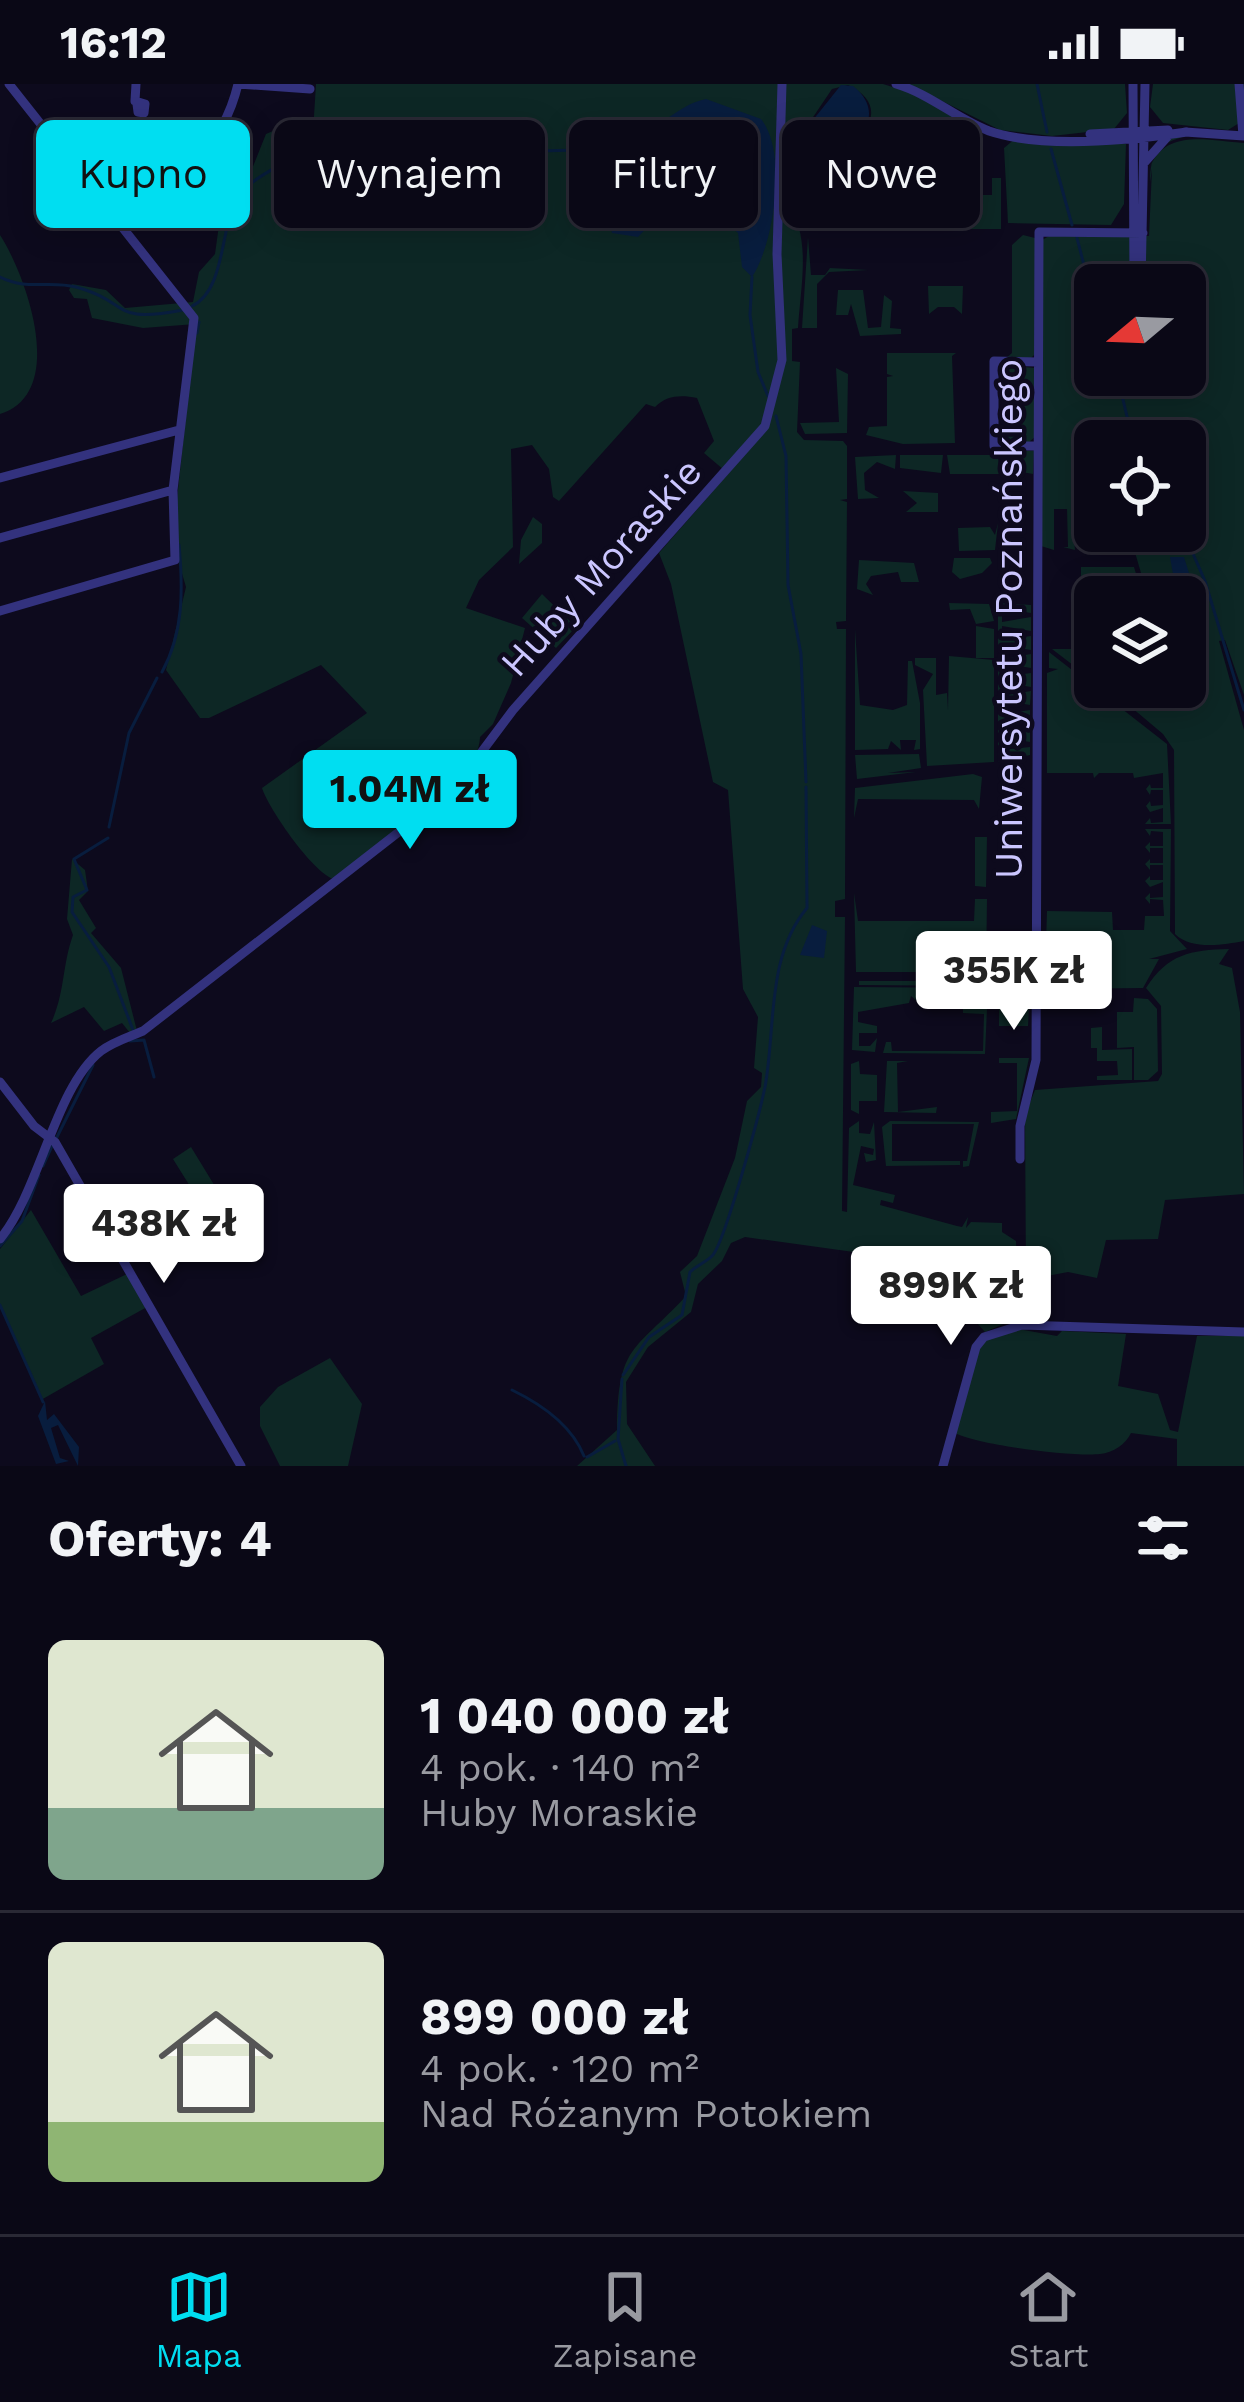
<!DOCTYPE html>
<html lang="pl">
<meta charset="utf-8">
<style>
:root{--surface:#0a0816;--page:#181623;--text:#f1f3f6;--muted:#999aa1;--line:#2a2935;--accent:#00def1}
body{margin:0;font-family:"Work Sans",sans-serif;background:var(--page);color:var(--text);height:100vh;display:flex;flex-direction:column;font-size:45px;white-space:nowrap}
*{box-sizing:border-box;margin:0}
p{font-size:39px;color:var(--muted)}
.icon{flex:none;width:66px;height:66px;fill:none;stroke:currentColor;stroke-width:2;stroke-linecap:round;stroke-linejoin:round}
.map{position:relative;height:1382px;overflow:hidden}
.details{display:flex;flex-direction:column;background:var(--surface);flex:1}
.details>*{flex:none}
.top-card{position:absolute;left:36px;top:36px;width:1173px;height:108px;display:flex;gap:24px}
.needle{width:78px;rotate:251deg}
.controls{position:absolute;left:1074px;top:180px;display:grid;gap:24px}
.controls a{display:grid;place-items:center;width:132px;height:132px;border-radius:18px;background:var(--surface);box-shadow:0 6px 30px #0003,0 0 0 3px var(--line);font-size:60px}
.price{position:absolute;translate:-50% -102px;padding:0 27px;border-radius:12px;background:#fff;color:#222;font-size:39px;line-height:78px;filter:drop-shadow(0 3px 6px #0008)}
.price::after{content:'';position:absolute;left:50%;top:72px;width:36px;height:27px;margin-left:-18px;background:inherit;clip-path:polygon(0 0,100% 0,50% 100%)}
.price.active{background:var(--accent);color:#111}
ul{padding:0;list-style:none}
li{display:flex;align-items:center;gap:36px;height:300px;padding:0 48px}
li+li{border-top:3px solid var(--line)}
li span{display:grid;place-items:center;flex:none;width:336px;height:240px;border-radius:18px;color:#555}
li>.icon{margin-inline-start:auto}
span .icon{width:144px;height:144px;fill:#fffc;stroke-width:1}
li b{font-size:51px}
h2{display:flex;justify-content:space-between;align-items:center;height:144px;padding:0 48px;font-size:51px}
.chip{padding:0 42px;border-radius:18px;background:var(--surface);box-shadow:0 6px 30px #0003,0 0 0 3px var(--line);font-size:42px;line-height:108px}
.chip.active{background:var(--accent);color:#111}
.status{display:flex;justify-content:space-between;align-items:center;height:84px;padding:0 60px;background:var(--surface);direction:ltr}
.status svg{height:33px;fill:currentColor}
.dock{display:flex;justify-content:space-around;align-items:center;height:168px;border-top:3px solid var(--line);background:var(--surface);font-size:33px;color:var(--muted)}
.dock a{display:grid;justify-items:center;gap:6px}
.dock .active{color:var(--accent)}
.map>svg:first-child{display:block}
.green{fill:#0d2725;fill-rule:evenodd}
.water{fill:#081d3e}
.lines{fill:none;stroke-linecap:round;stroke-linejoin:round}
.stream{stroke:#081d3e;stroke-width:3}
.minor{stroke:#33327e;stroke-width:9}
.labels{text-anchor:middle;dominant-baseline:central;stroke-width:9;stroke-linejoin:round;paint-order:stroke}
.street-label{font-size:39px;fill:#cbc6ff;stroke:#0d0a1d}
</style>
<div class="status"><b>16:12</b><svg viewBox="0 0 49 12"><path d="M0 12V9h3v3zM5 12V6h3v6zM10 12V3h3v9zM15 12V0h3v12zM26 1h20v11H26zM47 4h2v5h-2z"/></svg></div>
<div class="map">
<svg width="1244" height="1382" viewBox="0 0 1244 1382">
<rect width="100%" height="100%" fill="#0d0a1d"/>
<path class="green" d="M316 0H883L915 10 981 45 969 49 970 111H992V94H1001V145H819L786 117C812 152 801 198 798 244L792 245V277L800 278 797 348 804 356 843 357 847 362V415L840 416 847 418 846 537 836 538 837 545H846L845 815 835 817V833H845L842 1127 847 1128 849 1044 859 1037V1049L870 1050 874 1038 876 1076 866 1078 864 1069 873 1071 874 1065 861 1062 853 1101 895 1111 893 1119 881 1116 880 1121 957 1142 962 1143 968 1133 966 1144 971 1138 1002 1139V1148L1016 1157 1019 1233 985 1248 969 1230 963 1202 875 1190 868 1170 745 1153 731 1159 722 1177 698 1200 691 1228 648 1263 626 1298 627 1340 655 1382H577L617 1346C618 1260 633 1269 686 1212L680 1188 697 1172 735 1074 747 1017 761 1003 762 989 754 984 758 933 743 905 728 706 713 698 671 500 659 469 734 383 731 378 724 386 704 369 714 357 697 314C681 311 667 311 655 323L646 320 559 417 553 413 549 385 532 361 511 365 513 463 479 496 466 524 525 544 511 599 493 640 480 653C479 701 378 767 337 796 316 794 268 724 262 704L367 629 321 581 209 634H200L166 586 186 503 176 469V424L196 240 143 244 92 234 87 215 74 214 69 206 72 200 106 206 125 224 193 218 199 188 215 170 222 119 240 115 266 50 287 41 294 51 313 48ZM848 1C906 28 842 81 799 81L801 51 832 5ZM664 36 723 81 748 78 768 51 778 89 760 95 750 106 720 89 701 111 650 133 636 131 613 100 636 60Z
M908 0H1125L1127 29 1114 45 1052 52 1000 46Z
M1153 0H1244V36L1228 46 1163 39 1150 23Z
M1187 51C1171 58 1155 59 1152 79 1169 45 1211 57 1244 59V611L1225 556 1219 557 1244 646V857C1223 861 1191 866 1175 850L1174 666 1163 650 1112 607 1185 603V513H1148L1134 465 1117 463H1122V447H1185V357H1095V425L1090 426 1094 465 1081 463H1086L1085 425H1072L1075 466 1063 463H1068L1067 425H1054V466L1041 462 1042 156 1051 151 1149 152 1152 85 1150 98C1150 72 1157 53 1187 51ZM1095 201H1185V291H1095Z
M1016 54 1126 60 1124 120 1111 141 1008 139 1004 64Z
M0 151C27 193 68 309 0 330Z
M1023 151 1035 154 1036 269 1030 275H1005L1012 269V161Z
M808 153 811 191H825L830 184 868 186 829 188 817 200V244H802Z
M963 202 962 230 954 223H938L929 230 928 202Z
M838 206H863L868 244 881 243 884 211 892 217 890 244 901 245V250L860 252 851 220 848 231H836Z
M887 269H956L952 272 955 359 903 360 866 351 869 343 887 342V293L893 292 887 290Z
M1004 281 1035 284 1036 352 1028 359H1005Z
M836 284 848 290 847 349 805 350 800 339 839 338Z
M1008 367H1034L1033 390 1011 386 1005 394Z
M896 371 895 385 877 378 864 389 865 406 879 414 858 415 855 373Z
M900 371H943L941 389 900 384Z
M947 371H998L999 390H950Z
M903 407 938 409V428H906L917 419Z
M533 433 542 440V459L519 480 521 456Z
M998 439 995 466 959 467 958 444 990 443 995 451Z
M954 474H990L992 479 982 489 960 495 952 488Z
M859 476 914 479 919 498H901L898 488 871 492 866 500 873 511 857 505Z
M1081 483H1134L1137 493H1081Z
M542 510 576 543 556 564 522 534Z
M949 519 989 520 994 537 976 540 970 525 950 526Z
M1002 519 1031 521V529L1002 524V538L1031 533V547L1002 542V556L1031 552V566L1002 561V575L1031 570V584L1002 579V593L1031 589V603L1002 598V612L1031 607 1030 621 1002 616V630L1030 626V640L1002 635V649L1030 644V658L1001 653V666L1030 663V671L998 678V523Z
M976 542 994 545V574H976Z
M855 545 860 621 893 626 907 621 908 577H912L920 619V665L914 666 916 656H900L901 666 891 657 888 665 855 666Z
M1052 565H1095V598Z
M1049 568 1167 660 1171 740H1145L1150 734 1151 739 1163 738V724L1150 728 1146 722 1150 717 1151 722 1163 721V706H1151L1150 711 1146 705 1150 700 1151 704H1163V689L1134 694 1133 689H1099L1094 694 1093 689H1047V589L1058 585 1049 584Z
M949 572 994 576V678L927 682 923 606 933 590 915 581V574H936V611L947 609 948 626Z
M919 670 921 684 888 689 916 688 857 695 855 671Z
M973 690 982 693 979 725 974 716 858 715 854 734 855 704Z
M1145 745H1171L1170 847 1187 865 1149 875H1159L1143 904 1051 905 1046 892 1078 887 1046 890V866L1060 868 1068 854 1058 862 1046 859 1047 827 1112 828 1113 846H1144L1145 832H1164L1163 816 1150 815V820L1145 814 1150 809V814L1163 813V798L1150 803 1145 797 1150 792V796H1163V781H1150V786L1145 780 1150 775V779H1163V764H1150V769L1145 763 1150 758V762H1163V748L1151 747 1150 752Z
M975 753H987L986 803 975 802Z
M72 775 85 786 88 807 79 816 96 844 91 849 121 884 137 947 130 949 122 939 104 947 84 923 51 939C65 909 62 882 73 851L67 835Z
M854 809 858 837H974L975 815H987L986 888H856Z
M1229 865 1219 880 1232 884 1240 928 1244 1110 1165 1116 1158 1155 1106 1156 1097 1194 1068 1188 1026 1196 1025 1031 1035 1006 1158 997 1162 990 1161 922 1146 904C1168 870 1190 866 1229 865Z
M859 897H982L985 902 859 901Z
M854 903 985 904 988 913 970 917 969 913 961 917 951 913 948 917 940 913 937 917 929 912 926 917 918 912 917 917 911 912 909 919 858 928V938L877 942V949H859V962H870L877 954 875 968 852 966Z
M1134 914 1148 915 1157 925 1158 987 1148 996H1134V963L1117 964V928H1133Z
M963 923 987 925 985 970 883 969 886 958H891L892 967H983L984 930 963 929Z
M999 923H1029L1028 942H999Z
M1102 943V966L1132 965V996H1097V992L1118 991 1117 977H1097V964H1091V944Z
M999 974H1029L1016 1035 991 1039V1028L1017 1027V979H999Z
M859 977 860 990 877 991V1017H859V1030L851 1026V980Z
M887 977H908L897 979 898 1028 937 1023 936 1029 884 1028Z
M890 1037 979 1038 969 1082 963 1083V1077H967L974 1040H892V1077H960V1081L886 1082 882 1043Z
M191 1063 249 1158 231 1168 173 1075Z
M31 1126 81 1212 127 1190 147 1223 91 1254 104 1280 41 1316 0 1222V1165Z
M1018 1245 1057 1252 1062 1247 1126 1250 1118 1302 1158 1310 1170 1346 1178 1348 1197 1252H1244V1382H1177V1355L1131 1349C1126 1360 1113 1369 1100 1370 1074 1373 977 1361 955 1349L978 1266 988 1254Z
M330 1274 362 1320 348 1382H280L260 1342V1323L278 1303Z"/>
<path class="water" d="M841 1 853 2C898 37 838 84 799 81L801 51Z
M706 15 761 35C788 68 774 160 752 193L742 183 738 149 729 141 726 105 720 100 662 128 638 153 612 149C603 112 586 61 636 42 644 39 656 40 664 36 680 27 687 19 706 15Z
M1170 473H1184L1206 544 1185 541V513H1177Z
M812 841 827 847 824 874 800 871Z
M45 1317 47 1336 54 1330 79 1363 78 1382 58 1341 51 1344 60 1374 69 1377 56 1380 38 1332Z"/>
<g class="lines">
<path class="stream" d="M1037 0 1047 48
M1051 65 1072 141
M1077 154 1095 224
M0 193C28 207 48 196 76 203 133 219 109 240 183 226
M752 193 750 231 758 288 768 312
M192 222C226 206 220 142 237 115 247 99 264 90 280 81 355 34 439 54 522 66 549 69 577 63 604 68
M197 249 199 238
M1117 291 1133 357
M776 332 786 372 788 501 801 570 806 698
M1183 447 1205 497 1244 626
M162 588C184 548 183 504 179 461
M109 743 129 649 157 594
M108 754 74 775 87 806 73 813 72 828 109 883 133 946
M130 957 144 956 154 993
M57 1053 93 981
M43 1082 53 1060
M0 1162 22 1137 39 1091
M0 1221 43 1318
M623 1291 649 1253 682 1231 690 1188C696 1182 706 1178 712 1172 725 1159 760 1027 765 1003 776 943 766 873 807 824L806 703
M622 1295 618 1355 626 1382
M512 1306C541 1320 571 1340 584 1372
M587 1373 615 1357"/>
<path class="minor" d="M136 0 135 17 145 20 144 29 138 28 137 20
M896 0C930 10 957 35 989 47 1042 65 1132 56 1187 48
M1133 0 1134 201
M1239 0 1243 52
M1185 48 1244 52
M1090 50 1168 46
M1144 79 1168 52
M125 142C175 103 223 65 238 0L310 5
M1141 201 1145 0
M1038 278 994 277V362H1038
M0 394 179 346
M0 454 173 406
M0 527 175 476 173 406 194 234 9 0
M0 998 34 1042 55 1058 241 1382
M1020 1075V1042L1036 976 1039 148 1143 149
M0 1155C40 1107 55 1003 101 967 113 958 129 953 143 947L454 705 513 626 765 342 782 276 777 170 782 0
M943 1382 976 1263 984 1253 1022 1241 1244 1248"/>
</g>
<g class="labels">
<g class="street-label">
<text transform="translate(601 483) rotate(-48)">Huby Moraskie</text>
<text transform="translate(1008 535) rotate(-90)">Uniwersytetu Poznańskiego</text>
</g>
</g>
</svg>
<div class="controls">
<a><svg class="needle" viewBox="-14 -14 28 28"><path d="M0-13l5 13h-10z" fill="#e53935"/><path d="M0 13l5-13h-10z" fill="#999aa1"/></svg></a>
<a><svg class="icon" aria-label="locate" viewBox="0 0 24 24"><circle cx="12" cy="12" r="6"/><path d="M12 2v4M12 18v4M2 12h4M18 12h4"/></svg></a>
<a><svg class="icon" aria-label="layers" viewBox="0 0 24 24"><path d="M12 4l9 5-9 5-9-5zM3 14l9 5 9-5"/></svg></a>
</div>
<b class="price active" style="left:410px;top:768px">1.04M zł</b>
<b class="price" style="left:1014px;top:949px">355K zł</b>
<b class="price" style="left:164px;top:1202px">438K zł</b>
<b class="price" style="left:951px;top:1264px">899K zł</b>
<div class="top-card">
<a class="chip active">Kupno</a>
<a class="chip">Wynajem</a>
<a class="chip">Filtry</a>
<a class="chip">Nowe</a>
</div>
</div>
<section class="details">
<h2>Oferty: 4<svg class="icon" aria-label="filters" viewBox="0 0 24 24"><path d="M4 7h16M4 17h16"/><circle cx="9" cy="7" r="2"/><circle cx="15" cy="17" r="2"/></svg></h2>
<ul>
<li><span style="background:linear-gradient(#dfe7d0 70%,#7fa58c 0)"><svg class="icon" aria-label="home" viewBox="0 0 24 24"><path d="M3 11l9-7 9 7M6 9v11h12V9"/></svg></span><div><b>1 040 000 zł</b><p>4 pok. · 140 m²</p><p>Huby Moraskie</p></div></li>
<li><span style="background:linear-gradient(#dfe7d0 75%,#8fb573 0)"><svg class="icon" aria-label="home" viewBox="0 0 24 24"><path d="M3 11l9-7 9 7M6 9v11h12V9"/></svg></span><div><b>899 000 zł</b><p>4 pok. · 120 m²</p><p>Nad Różanym Potokiem</p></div></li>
</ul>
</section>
<nav class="dock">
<a class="active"><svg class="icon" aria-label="map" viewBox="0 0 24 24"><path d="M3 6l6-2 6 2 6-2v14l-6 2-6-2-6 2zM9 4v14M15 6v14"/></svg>Mapa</a>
<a><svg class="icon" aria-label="saved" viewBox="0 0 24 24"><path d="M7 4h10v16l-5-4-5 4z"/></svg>Zapisane</a>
<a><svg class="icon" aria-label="home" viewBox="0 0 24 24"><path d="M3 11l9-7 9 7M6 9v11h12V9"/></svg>Start</a>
</nav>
